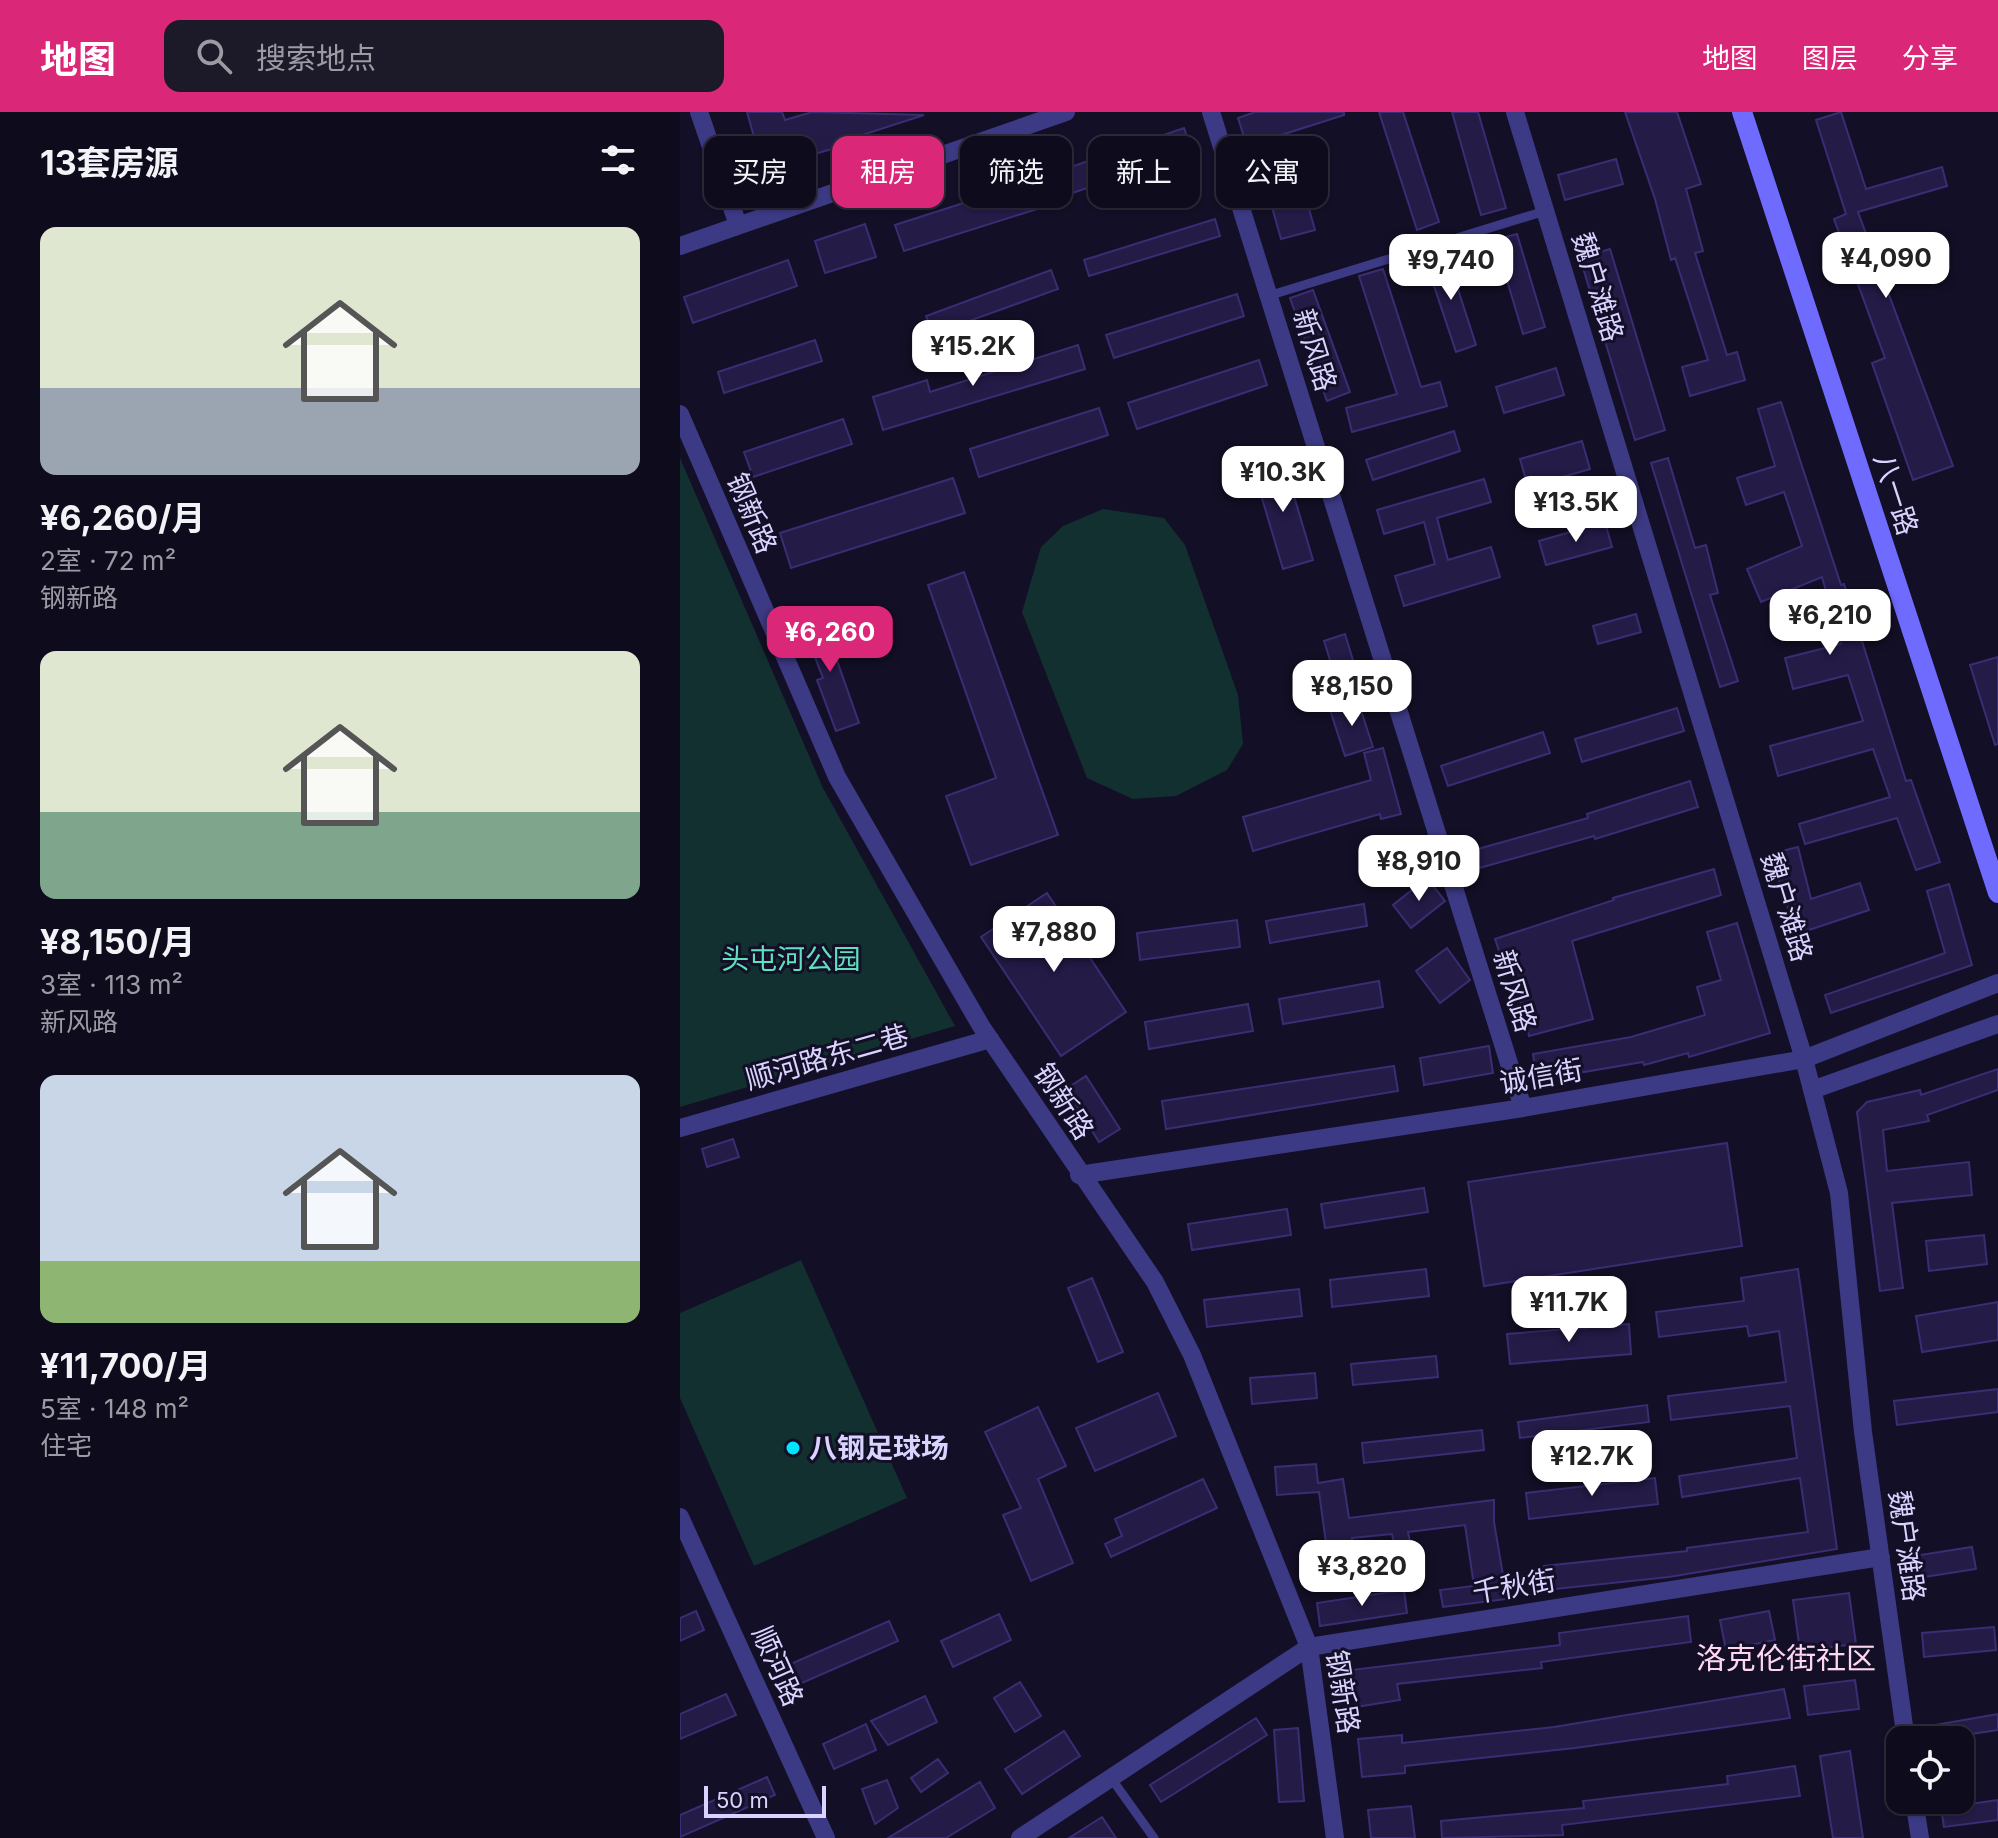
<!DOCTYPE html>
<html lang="zh">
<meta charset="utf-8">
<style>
:root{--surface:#0e0b1c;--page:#1c1929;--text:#f1f3f6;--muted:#9b9ba3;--line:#2e2b3b;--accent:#db2777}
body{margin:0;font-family:Inter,"Noto Sans SC",sans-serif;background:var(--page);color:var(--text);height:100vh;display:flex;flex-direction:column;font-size:30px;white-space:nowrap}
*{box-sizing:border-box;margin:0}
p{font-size:26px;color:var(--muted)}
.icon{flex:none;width:44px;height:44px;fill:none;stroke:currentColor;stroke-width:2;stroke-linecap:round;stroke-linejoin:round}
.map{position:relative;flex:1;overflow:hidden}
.sheet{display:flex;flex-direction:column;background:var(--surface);width:680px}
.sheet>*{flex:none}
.banner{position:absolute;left:24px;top:24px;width:760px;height:72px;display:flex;gap:16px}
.controls{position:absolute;left:1206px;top:1614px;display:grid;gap:16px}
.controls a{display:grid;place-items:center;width:88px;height:88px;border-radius:16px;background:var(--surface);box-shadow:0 2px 6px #0004,0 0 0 2px var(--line);font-size:40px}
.scale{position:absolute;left:24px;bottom:20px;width:122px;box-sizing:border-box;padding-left:8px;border:4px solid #d9d4ff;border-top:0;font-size:22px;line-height:28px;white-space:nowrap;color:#d9d4ff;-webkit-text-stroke:6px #130f26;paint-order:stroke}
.price{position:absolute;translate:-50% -68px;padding:0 18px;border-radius:16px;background:#fff;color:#222;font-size:26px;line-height:52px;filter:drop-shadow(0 2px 4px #0008)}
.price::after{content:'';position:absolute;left:50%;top:48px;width:24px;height:18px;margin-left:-12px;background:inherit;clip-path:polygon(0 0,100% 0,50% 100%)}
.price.current{background:var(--accent);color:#fff}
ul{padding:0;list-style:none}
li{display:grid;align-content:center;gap:16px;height:424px;padding:0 40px}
li span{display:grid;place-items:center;height:248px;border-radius:16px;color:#555}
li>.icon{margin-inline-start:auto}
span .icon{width:144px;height:144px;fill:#fffc;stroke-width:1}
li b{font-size:34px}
h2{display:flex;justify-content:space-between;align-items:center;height:96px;padding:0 40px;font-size:34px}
.pill{padding:0 28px;border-radius:16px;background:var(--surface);box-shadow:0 2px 6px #0004,0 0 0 2px var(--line);font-size:28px;line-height:72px}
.pill.current{background:var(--accent);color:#fff}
header{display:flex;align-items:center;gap:48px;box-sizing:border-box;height:112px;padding:0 40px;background:var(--accent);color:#fff}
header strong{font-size:38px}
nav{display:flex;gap:44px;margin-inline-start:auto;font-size:28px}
.search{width:560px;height:72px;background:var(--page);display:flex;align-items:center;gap:20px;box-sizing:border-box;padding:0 28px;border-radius:16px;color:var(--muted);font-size:30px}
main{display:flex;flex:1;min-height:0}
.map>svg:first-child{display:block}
.green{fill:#12302f}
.building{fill:#241b47;stroke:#3b2d73;stroke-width:2}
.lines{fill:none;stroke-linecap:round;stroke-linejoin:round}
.lane{stroke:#3d3a85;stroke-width:9}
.street{stroke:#3d3a85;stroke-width:18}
.secondary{stroke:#6f6bff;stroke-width:20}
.poi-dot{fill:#00e5ff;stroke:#130f26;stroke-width:3}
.labels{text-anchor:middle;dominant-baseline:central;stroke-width:6;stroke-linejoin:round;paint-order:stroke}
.street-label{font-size:28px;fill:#d9d4ff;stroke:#130f26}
.park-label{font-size:28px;fill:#5fe0c0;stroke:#130f26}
.poi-label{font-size:28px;font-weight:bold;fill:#d9d4ff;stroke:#130f26;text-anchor:start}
.neighbourhood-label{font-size:30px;fill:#ffd6f0;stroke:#130f26}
</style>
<header>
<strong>地图</strong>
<div class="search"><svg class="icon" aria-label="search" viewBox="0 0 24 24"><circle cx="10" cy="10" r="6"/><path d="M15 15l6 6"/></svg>搜索地点</div>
<nav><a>地图</a><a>图层</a><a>分享</a></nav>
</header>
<main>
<section class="sheet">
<h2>13套房源<svg class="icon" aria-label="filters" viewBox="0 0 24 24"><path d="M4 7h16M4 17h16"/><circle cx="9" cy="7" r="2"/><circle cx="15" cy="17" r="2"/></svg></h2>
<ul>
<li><span style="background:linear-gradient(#dfe7d0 65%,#9aa5b1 0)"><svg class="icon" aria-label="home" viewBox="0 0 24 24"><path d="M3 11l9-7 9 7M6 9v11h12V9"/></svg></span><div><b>¥6,260/月</b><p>2室 · 72 m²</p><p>钢新路</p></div></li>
<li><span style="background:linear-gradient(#dfe7d0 65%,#7fa58c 0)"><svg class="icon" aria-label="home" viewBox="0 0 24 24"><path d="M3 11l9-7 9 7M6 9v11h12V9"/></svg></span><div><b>¥8,150/月</b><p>3室 · 113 m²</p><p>新风路</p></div></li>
<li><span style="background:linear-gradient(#c9d6e8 75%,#8fb573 0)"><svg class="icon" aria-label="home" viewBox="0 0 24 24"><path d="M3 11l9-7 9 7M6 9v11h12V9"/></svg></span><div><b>¥11,700/月</b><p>5室 · 148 m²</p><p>住宅</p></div></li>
</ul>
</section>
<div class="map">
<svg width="1318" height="1726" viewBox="0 0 1318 1726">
<rect width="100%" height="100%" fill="#130f26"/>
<path class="green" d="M0 346 143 676 275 914 0 995Z
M423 397 484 406 505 433 558 583 563 632 547 658 496 684 453 687 407 666 342 500 361 435 383 414Z
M121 1148 227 1386 74 1454 0 1286V1201Z"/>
<path class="building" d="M67 0H102L105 8 132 0 244 3 185 22 187 27 117 47 121 61 87 71Z
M575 0H664V3L567 34 558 6Z
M699 0H723L759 110 737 118Z
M772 0H798L826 96 801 103Z
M945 0H997L1021 72 1006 77 1023 139 1015 141 1047 243 1057 240 1065 268 1010 284 1002 255 1028 248 995 146 991 148 975 87Z
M1161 0 1186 77 1262 55 1267 74 1178 100 1273 354 1233 368 1192 251 1205 246 1154 107 1166 102 1136 8Z
M504 16 512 40 381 85 373 61Z
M936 47 943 72 885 88 878 63Z
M349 70 357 97 224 139 215 113Z
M622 72 635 118 601 127 588 81Z
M535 107 540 124 409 164 404 148Z
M185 112 196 145 145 161 135 129Z
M837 122 865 215 843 222 815 128Z
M930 137 985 318 955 328 900 146Z
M766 140 796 233 776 240 745 147Z
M108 148 117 174 13 211 4 185Z
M703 157 741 275 760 270 767 294 672 320 666 296 717 282 679 164Z
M371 158 378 177 253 222 246 204Z
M633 178 670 280 647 289 610 186Z
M557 182 564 204 434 246 426 223Z
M135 228 142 249 44 281 38 260Z
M398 233 405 257 203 318 193 285 247 268 250 280Z
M579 248 587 273 457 317 448 291Z
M876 256 884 283 824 301 816 275Z
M1101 290 1161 473 1164 472 1226 669 1231 668 1260 750 1236 758 1217 706 1125 732 1119 712 1210 685 1193 637 1098 664 1090 634 1183 609 1168 563 1113 577 1105 546 1161 532 1142 465 1081 490 1067 457 1122 434 1104 380 1066 393 1057 366 1095 354 1078 297Z
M419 296 428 323 299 365 290 337Z
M163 307 172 332 73 365 64 340Z
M774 319 780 339 693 368 686 348Z
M902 329 910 357 848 375 840 347Z
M988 346 1015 436 1026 433 1038 481 1030 483 1058 569 1040 575 971 351Z
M603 347 633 448 603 457 573 356Z
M273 366 285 401 111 456 100 421Z
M804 367 811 390 757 406 768 448 811 435 820 465 724 494 715 464 755 452 744 410 704 422 697 398Z
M925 410 932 435 866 453 859 429Z
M284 460 378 723 291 753 266 684 316 666 248 473Z
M140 500 179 611 156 619 137 568 143 566 120 507Z
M956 502 961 520 918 532 913 514Z
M665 522 676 558 655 564 644 529Z
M1318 545V632L1315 633 1290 553Z
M678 589 693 635 665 644 650 598Z
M997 596 1004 619 902 650 895 627Z
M863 620 870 641 768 674 761 654Z
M703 636 721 702 701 707 700 702 573 739 563 705 691 668 684 641Z
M1010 669 1018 695 915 727 914 724 792 758 787 740 908 706 907 702Z
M1118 735 1131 787 1180 771 1189 798 1117 822 1090 742Z
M1034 757 1041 783 892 829 913 907 849 924 830 849 823 851 815 827 934 788 933 786Z
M747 766 765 789 731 816 713 793Z
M1269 772 1292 853 1151 901 1145 883 1265 841 1247 779Z
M367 781 446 900 381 944 301 825Z
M684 792 687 814 590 831 586 809Z
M557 808 560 835 460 848 457 821Z
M1057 811 1090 921 1009 945 1008 941 964 953 963 950 857 968 853 942 951 925 1025 903 1017 875 1041 868 1027 820Z
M767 836 790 868 760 891 736 859Z
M699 869 703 895 603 912 599 887Z
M568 892 573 919 469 937 465 910Z
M809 934 813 961 744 973 740 946Z
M714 954 718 979 486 1017 482 989Z
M1318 957V978L1247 1003 1249 1009 1203 1018 1207 1059 1289 1050 1292 1083 1212 1091 1223 1176 1200 1179 1177 1000 1187 990 1240 978 1241 983Z
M406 964 440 1017 419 1030 386 977Z
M53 1027 59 1045 27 1055 22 1037Z
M1047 1031 1062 1134 804 1174 788 1070Z
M744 1076 748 1100 645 1116 641 1092Z
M607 1097 611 1123 512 1138 508 1112Z
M1304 1123 1307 1152 1249 1159 1246 1129Z
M746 1157 749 1184 652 1195 650 1168Z
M1118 1157 1157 1437 989 1465 866 1478 864 1454 1007 1439V1436L1128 1420 1120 1366 1002 1385 999 1364 1117 1346 1110 1294 991 1308 988 1284 1106 1270 1099 1219 1069 1224 1067 1214 979 1225 976 1200 1064 1189 1061 1166Z
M412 1166 443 1240 418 1250 388 1176Z
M619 1177 622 1204 527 1215 524 1188Z
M1318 1190V1228L1242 1240 1236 1204Z
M949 1212 951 1242 830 1252 827 1222Z
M756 1244 758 1265 673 1273 671 1252Z
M635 1261 637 1286 572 1292 570 1266Z
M1318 1277V1300L1217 1313 1214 1289Z
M478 1281 496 1324 415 1359 396 1316Z
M967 1293 969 1310 840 1326 838 1310Z
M358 1295 386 1354 358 1367 393 1451 351 1469 323 1403 341 1396 305 1320Z
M802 1318 804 1338 684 1351 682 1331Z
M636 1352 638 1371 663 1367 669 1406 814 1388V1410L827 1487 763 1495 760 1478 794 1474 785 1413 728 1420 739 1475 724 1478 712 1422 672 1426 675 1449 649 1453 639 1380 597 1383 595 1355Z
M975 1366 978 1392 849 1407 846 1381Z
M523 1367 537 1396 431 1445 425 1432 442 1424 435 1407Z
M1292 1435 1296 1457 1231 1467 1227 1445Z
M724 1478 727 1501 640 1514 637 1491Z
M1169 1481 1176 1532 1120 1539 1113 1488Z
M16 1499 24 1518 0 1529V1506Z
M1089 1499 1095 1528 1046 1538 1040 1508Z
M319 1502 331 1528 273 1555 261 1529Z
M1008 1504 1011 1530 861 1550 862 1556 717 1572 720 1588 676 1595 671 1558 880 1533 879 1521Z
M209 1509 218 1529 115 1574 106 1554Z
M1314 1515 1316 1538 1244 1545 1242 1521Z
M1175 1568 1179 1597 1128 1603 1124 1574Z
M340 1570 361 1604 335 1620 314 1586Z
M1104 1577 1110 1606 895 1636 725 1654V1661L682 1665 678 1627 722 1623V1631L874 1615Z
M46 1582 56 1603 0 1627V1602Z
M245 1584 257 1610 208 1633 191 1609Z
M1318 1602V1618L1251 1628 1249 1614Z
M576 1606 587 1623 481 1690 470 1673Z
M186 1612 196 1638 154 1657 143 1632Z
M618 1616 624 1689 599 1690 594 1618Z
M384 1619 400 1644 342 1682 325 1657Z
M1170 1639 1183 1726H1153L1140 1644Z
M258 1647 268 1661 241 1680 231 1666Z
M1115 1654 1120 1684 882 1713 883 1723 762 1726 761 1709 904 1696 903 1689 1048 1672 1047 1664Z
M87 1665 95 1683 0 1725V1703Z
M207 1668 218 1696 195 1712 182 1677Z
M300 1670 315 1696 266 1726H208Z
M1318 1688V1708L1264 1715 1261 1696Z
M731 1694 735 1726H691L688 1698Z
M422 1705 436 1726H389Z"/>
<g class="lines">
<path class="lane" d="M588 184 865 99
M431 1666 474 1726"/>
<path class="street" d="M19 0 58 113
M531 0 843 996
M835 0 1124 947 1159 1081 1183 1320 1226 1628
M0 134 386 0
M0 302 157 665 301 914 475 1170 512 1243 629 1535 655 1726
M1132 978 1318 912
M0 1016 310 927
M399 1063 843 996 1124 947 1318 871
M0 1405 146 1726
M1234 1688 1240 1726
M340 1726 629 1535 1201 1445"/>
<path class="secondary" d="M1062 0 1318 781"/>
</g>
<circle class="poi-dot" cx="113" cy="1336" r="8"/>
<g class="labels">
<g class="street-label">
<text transform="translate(918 175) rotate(73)">魏户滩路</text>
<text transform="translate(635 238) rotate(73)">新风路</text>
<text transform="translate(1216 382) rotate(72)">八一路</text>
<text transform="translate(72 401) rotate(67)">钢新路</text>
<text transform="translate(1107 795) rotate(73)">魏户滩路</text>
<text transform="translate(835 879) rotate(73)">新风路</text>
<text transform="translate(147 945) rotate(-16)">顺河路东二巷</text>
<text transform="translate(861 964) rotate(-10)">诚信街</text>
<text transform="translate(384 989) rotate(57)">钢新路</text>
<text transform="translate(1227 1434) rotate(82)">魏户滩路</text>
<text transform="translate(834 1474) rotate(-9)">千秋街</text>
<text transform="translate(98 1554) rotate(66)">顺河路</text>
<text transform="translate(663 1580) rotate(81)">钢新路</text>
</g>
<g class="park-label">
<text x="111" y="847">头屯河公园</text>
</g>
<g class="poi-label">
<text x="129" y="1336">八钢足球场</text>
</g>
<g class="neighbourhood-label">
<text x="1106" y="1546">洛克伦街社区</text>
</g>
</g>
</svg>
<div class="controls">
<a><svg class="icon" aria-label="locate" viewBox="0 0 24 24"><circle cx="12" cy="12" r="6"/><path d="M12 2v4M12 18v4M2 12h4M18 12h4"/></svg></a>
</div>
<div class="scale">50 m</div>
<b class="price" style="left:1206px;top:188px">¥4,090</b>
<b class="price" style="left:771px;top:190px">¥9,740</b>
<b class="price" style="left:293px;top:276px">¥15.2K</b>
<b class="price" style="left:603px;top:402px">¥10.3K</b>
<b class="price" style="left:896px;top:432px">¥13.5K</b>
<b class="price" style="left:1150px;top:545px">¥6,210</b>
<b class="price current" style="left:150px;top:562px">¥6,260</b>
<b class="price" style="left:672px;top:616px">¥8,150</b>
<b class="price" style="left:739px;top:791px">¥8,910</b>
<b class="price" style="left:374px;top:862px">¥7,880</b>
<b class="price" style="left:889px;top:1232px">¥11.7K</b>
<b class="price" style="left:912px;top:1386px">¥12.7K</b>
<b class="price" style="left:682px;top:1496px">¥3,820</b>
<div class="banner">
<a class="pill">买房</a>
<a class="pill current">租房</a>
<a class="pill">筛选</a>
<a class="pill">新上</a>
<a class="pill">公寓</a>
</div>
</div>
</main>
